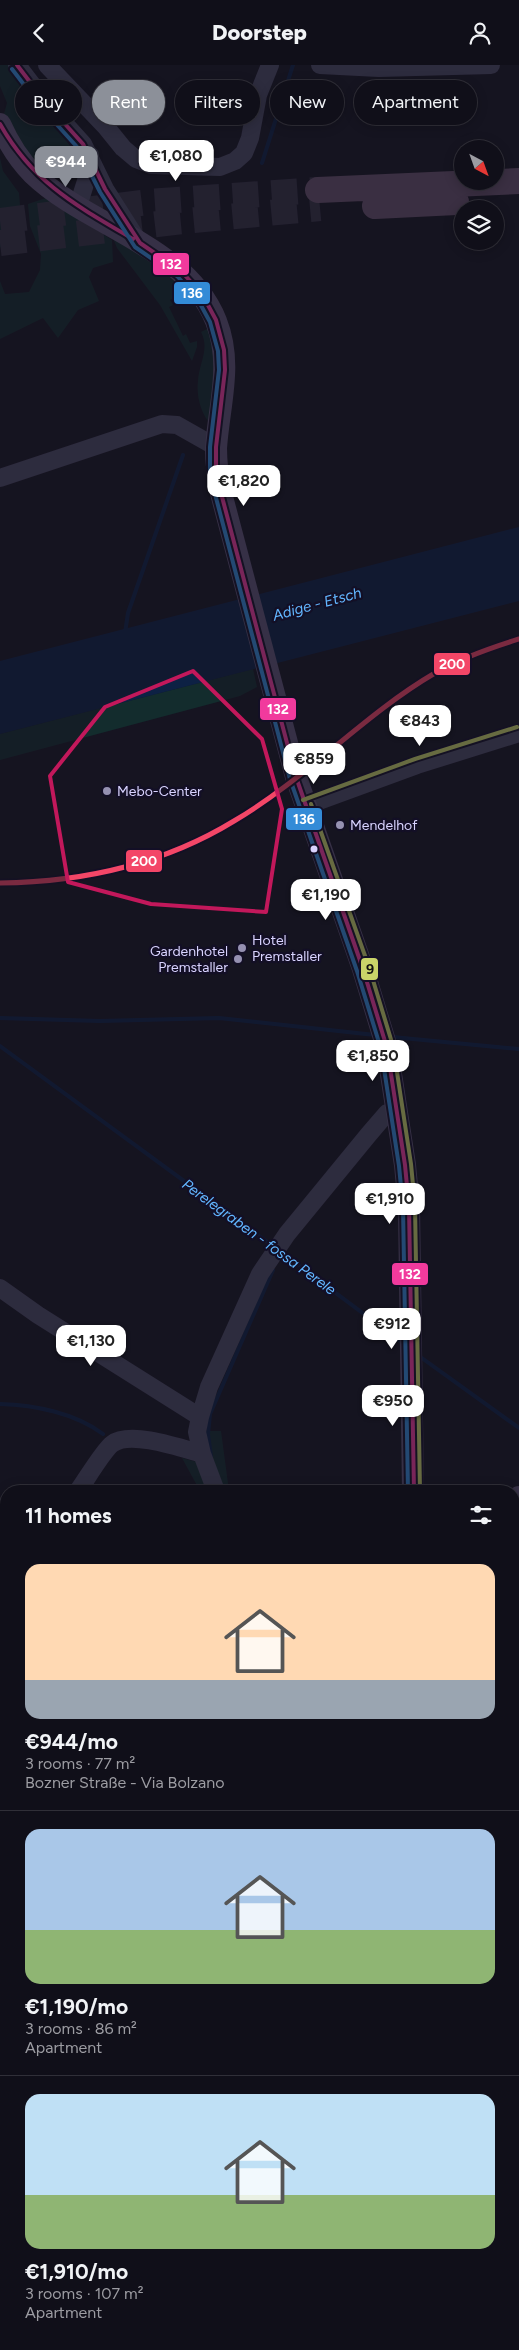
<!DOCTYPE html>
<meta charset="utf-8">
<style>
:root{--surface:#100f19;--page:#1e1d26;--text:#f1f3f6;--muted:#9c9ca2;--line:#302f38;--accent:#8c9099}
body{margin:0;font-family:Figtree,sans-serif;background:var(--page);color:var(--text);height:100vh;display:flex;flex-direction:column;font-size:19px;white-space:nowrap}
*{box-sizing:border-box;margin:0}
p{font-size:16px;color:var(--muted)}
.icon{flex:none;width:28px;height:28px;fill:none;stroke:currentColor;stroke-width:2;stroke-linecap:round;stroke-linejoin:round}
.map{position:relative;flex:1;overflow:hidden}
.drawer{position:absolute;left:0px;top:1420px;width:520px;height:865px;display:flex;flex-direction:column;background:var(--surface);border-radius:20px 20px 0 0;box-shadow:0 2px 12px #0003,0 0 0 1px var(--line)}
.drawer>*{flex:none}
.top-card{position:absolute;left:15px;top:15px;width:490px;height:45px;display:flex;gap:10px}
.needle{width:32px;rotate:139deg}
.tools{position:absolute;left:454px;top:75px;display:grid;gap:10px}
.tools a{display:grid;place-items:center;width:50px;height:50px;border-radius:50%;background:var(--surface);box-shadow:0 2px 12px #0003,0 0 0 1px var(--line);font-size:25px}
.price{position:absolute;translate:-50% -42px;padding:0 11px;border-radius:10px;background:#fff;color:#222;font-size:16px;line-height:32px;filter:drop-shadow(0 1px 2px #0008)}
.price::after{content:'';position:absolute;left:50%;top:30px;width:15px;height:11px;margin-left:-8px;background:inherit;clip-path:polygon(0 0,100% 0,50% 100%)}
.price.on{background:var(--accent);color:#fff}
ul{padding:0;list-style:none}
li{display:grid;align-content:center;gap:10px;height:265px;padding:0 25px}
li+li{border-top:1px solid var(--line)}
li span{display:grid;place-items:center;height:155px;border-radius:15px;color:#555}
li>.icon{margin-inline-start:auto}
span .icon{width:90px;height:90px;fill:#fffc;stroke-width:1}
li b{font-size:21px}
h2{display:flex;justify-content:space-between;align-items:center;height:60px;padding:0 25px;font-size:21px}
.pill{padding:0 18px;border-radius:22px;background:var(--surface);box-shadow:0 2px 12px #0003,0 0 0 1px var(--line);font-size:18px;line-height:45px}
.pill.on{background:var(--accent);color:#fff}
header{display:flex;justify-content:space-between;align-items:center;height:65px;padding:0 25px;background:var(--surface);font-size:22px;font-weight:800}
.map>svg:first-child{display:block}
.green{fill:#132c2d}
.water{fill:#0d2144}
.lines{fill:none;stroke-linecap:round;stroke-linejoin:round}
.stream{stroke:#0d2144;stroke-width:4}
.highway-tunnel{stroke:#333142;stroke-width:26;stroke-dasharray:26 13;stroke-linecap:butt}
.minor{stroke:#4a4962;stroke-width:18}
.major{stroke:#5e5373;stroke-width:22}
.highway{stroke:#67516a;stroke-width:26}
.bus-1-casing{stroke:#130f26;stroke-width:8}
.bus-2-casing{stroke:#130f26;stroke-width:8}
.bus-3-casing{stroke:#130f26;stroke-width:8}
.bus-1{stroke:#f13a9d;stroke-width:4}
.bus-2{stroke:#338bd7;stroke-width:4}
.bus-3{stroke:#c9d469;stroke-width:4}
.rail-1-casing{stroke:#130f26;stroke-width:9}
.rail-1{stroke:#f34667;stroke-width:5}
.marked{fill:none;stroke:#c2185b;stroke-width:4;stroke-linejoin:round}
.poi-dot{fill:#9591b1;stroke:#130f26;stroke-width:2}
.bus-dot{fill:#d9d4ff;stroke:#130f26;stroke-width:2}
.labels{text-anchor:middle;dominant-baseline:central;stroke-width:4.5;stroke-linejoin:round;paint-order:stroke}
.poi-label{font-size:14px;fill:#d9d4ff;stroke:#130f26;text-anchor:start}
.water-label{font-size:15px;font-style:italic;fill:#62b6ff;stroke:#130f26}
.line-badge{stroke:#130f26;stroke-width:2}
.badge-label{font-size:14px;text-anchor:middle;font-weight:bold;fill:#fff}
.pale-badge-label{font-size:14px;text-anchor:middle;font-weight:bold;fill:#111}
</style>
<header><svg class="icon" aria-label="back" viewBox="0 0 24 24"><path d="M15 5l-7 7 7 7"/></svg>Doorstep<svg class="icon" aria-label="person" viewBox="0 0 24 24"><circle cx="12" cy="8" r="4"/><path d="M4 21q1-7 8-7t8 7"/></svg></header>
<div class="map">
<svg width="519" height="2285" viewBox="0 0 519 2285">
<rect width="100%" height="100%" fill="#161421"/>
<path class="green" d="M0 0H9L31 34 58 64 77 91 74 104 63 113C28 103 19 80 4 49L7 38 0 21Z
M0 93 3 106 19 128 22 166H13L0 183Z
M46 133 112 175 113 197 93 203 89 212 99 236 78 245 58 273 43 253 0 274V216L5 229 29 227 40 205 41 189 30 161 28 139Z
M113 173 154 198 186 226 170 235 173 240 169 242 183 271 186 269 190 278 197 276V282L192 296 160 240 117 183Z
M209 263 215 279 211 359C201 350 196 330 198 316 199 298 210 284 201 267Z
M253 604 257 622 240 631 0 695V669Z
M206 1366H221L229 1426H218L209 1387Z
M182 1393 197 1397 209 1426H200Z"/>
<path class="water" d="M519 462V536L0 669V596Z"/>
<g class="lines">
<path class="stream" d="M262 98 293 0
M125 568 128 548 183 390
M0 953 100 956 219 953 375 970
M392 972 519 984
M0 981 274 1182
M281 1187 404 1279
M419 1291 519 1363
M0 1339C35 1340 75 1348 103 1369
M211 1391 208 1369 210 1349 273 1205"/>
<path class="highway-tunnel" d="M0 156 148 137 318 125
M0 178 174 157 320 143"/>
<path class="minor" d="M17 0 46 38 83 79 105 124 138 176
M47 0 106 62 123 83 136 94 151 100 220 102 235 96 244 88 250 73 258 30 270 0
M320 0 379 3 491 0
M78 141 86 116 90 90
M0 413 162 359 177 360 216 382
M305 741 417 700 519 668
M0 1223 38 1250 200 1352
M78 1426C86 1415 103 1386 112 1379 130 1365 181 1383 202 1389
M216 1426 202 1389 197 1367 200 1352 209 1322 260 1209 287 1169 369 1069 387 1048 397 1046
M0 1539 6 1530
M0 1783 6 1787
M514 2091 519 2092"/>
<path class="major" d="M0 59C8 77 19 95 33 109 88 162 186 180 216 256 233 299 219 339 216 383 216 398 218 413 221 428L296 712 363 904 387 983 405 1100 409 1142 413 1426
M514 1437 519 1432
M514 1463 519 1455
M419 2279V2285"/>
<path class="highway" d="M318 125 519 116
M375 141 456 137"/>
<g class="bus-1-casing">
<path id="bus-1" d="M17 0 46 38 83 79 105 124 140 178 181 206 202 229 216 255 224 285 225 305 216 382V404L221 428 296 712 363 904 387 983 405 1100 409 1142 414 1426
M0 59C33 118 77 141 133 174"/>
</g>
<g class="bus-2-casing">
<path id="bus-2" d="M12 4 41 42 78 83 100 127 135 182 177 211 197 233 210 257 218 286 219 305 210 382V405L215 429 290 714 357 906 381 984 399 1101 403 1142 408 1426"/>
</g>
<g class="bus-3-casing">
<path id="bus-3" d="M303 735 415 694 517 662
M311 739 369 902 393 981 411 1099 415 1141 420 1426"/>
</g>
<use href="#bus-1" class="bus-1"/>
<use href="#bus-2" class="bus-2"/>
<use href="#bus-3" class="bus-3"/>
<g class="rail-1-casing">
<path id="rail-1" d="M0 818C84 817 162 800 234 756 306 714 363 650 435 608 461 593 490 583 519 574"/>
</g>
<use href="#rail-1" class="rail-1"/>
</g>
<path d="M0 0H519V2285H0ZM193 606 262 674 282 744 266 847 151 839 68 817 50 711 105 642Z" fill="#161421" fill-opacity=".55" fill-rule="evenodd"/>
<path class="marked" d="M193 606 262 674 282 744 266 847 151 839 68 817 50 711 105 642Z"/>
<g class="poi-dot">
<circle cx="107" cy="726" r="5"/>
<circle cx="340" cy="760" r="5"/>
<circle cx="242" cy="883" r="5"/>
<circle cx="238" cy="894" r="5"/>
</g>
<circle class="bus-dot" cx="314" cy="784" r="4.5"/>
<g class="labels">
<g class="poi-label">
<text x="117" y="726">Mebo-Center</text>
<text x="350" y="760">Mendelhof</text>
<text x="252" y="875">Hotel<tspan x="252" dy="16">Premstaller</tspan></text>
<text x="228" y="886" text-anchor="end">Gardenhotel<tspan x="228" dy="16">Premstaller</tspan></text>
</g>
<g class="water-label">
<text transform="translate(317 539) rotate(-15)">Adige - Etsch</text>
<text transform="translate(259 1172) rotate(36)">Perelegraben - fossa Perele</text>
</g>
</g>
<g class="line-badge">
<rect x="152" y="187" width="38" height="24" rx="5" fill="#f13a9d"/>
<rect x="173" y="216" width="38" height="24" rx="5" fill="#338bd7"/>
<rect x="433" y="587" width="38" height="24" rx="5" fill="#f34667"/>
<rect x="259" y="632" width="38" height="24" rx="5" fill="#f13a9d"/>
<rect x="285" y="742" width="38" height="24" rx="5" fill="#338bd7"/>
<rect x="125" y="784" width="38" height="24" rx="5" fill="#f34667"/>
<rect x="360" y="892" width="19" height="24" rx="5" fill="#c9d469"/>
<rect x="391" y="1197" width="38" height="24" rx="5" fill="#f13a9d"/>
</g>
<g class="badge-label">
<text x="171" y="204">132</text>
<text x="192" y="233">136</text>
<text x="452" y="604">200</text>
<text x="278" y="649">132</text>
<text x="304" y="759">136</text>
<text x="144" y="801">200</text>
<text x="410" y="1214">132</text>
</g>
<g class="pale-badge-label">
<text x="370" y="909">9</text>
</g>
</svg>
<div class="tools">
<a><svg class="needle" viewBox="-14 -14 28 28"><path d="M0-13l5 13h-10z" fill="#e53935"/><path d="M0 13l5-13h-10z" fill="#9c9ca2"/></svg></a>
<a><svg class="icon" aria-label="layers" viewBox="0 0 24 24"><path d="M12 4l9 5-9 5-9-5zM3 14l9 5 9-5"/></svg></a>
</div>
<b class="price" style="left:176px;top:117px">€1,080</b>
<b class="price on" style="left:66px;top:123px">€944</b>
<b class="price" style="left:244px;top:442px">€1,820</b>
<b class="price" style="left:420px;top:682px">€843</b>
<b class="price" style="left:314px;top:720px">€859</b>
<b class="price" style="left:326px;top:856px">€1,190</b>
<b class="price" style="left:373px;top:1017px">€1,850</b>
<b class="price" style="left:390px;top:1160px">€1,910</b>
<b class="price" style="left:392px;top:1285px">€912</b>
<b class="price" style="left:91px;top:1302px">€1,130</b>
<b class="price" style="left:393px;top:1362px">€950</b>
<div class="top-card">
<a class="pill">Buy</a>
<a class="pill on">Rent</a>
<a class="pill">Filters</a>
<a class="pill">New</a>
<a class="pill">Apartment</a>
</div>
<section class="drawer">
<h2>11 homes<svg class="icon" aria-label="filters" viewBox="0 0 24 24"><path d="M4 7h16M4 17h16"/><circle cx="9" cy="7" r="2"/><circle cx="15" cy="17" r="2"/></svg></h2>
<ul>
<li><span style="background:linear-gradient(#ffd9b3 75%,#9aa5b1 0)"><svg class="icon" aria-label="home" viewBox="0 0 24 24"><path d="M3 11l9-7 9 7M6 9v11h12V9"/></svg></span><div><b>€944/mo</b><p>3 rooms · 77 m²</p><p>Bozner Straße - Via Bolzano</p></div></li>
<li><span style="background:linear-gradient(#a9c7e8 65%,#8fb573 0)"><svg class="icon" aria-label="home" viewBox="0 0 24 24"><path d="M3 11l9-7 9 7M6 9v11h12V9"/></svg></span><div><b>€1,190/mo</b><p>3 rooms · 86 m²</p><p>Apartment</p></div></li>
<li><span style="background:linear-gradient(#bfe0f5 65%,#8fb573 0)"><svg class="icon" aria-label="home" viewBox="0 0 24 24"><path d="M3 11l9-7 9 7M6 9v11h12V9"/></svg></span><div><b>€1,910/mo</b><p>3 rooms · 107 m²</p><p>Apartment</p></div></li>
</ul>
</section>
</div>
